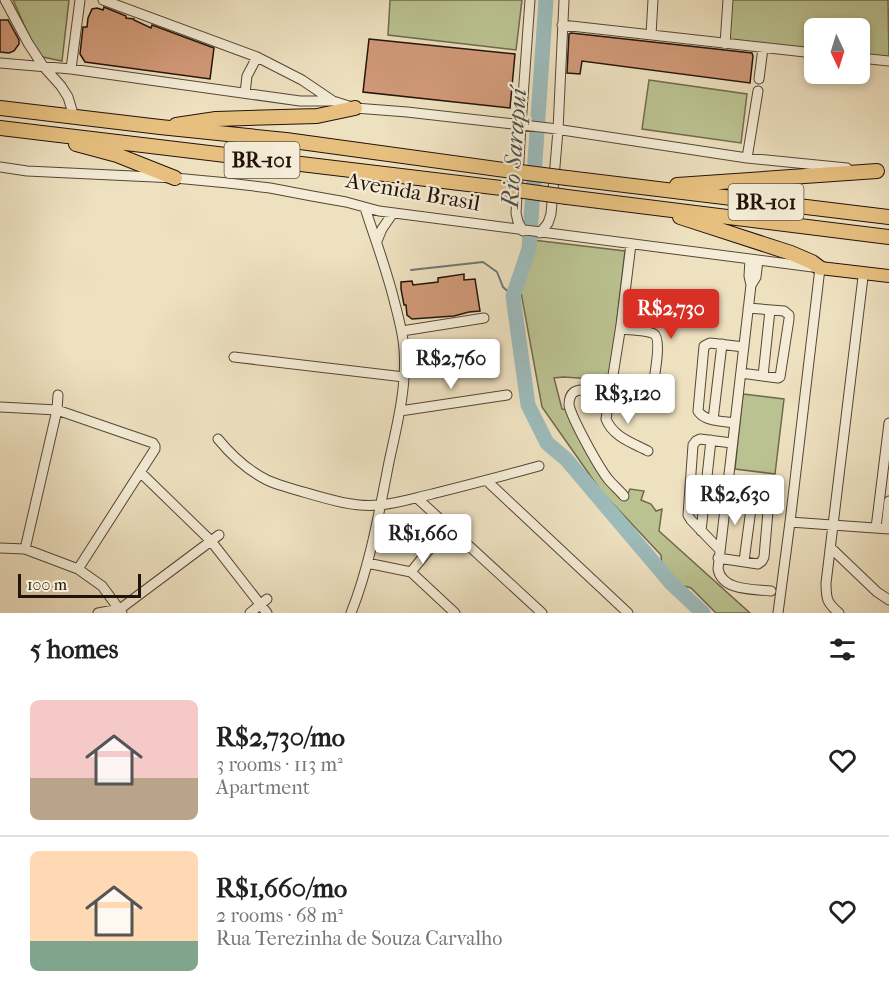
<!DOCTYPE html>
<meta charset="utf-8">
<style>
:root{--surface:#fff;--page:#f2f2f2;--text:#222;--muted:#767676;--line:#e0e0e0;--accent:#d93025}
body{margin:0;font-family:"IM FELL French Canon",serif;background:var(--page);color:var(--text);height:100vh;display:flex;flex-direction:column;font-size:22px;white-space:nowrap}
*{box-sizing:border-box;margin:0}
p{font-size:20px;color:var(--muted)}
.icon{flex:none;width:33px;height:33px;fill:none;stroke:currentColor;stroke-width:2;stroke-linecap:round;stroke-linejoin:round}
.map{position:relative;height:613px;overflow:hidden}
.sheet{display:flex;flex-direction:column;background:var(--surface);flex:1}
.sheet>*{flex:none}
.needle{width:39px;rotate:176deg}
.fabs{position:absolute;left:804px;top:18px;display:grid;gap:12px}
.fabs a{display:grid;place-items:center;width:66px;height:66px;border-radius:9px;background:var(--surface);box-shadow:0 3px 9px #0003;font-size:30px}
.scale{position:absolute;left:18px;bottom:15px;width:123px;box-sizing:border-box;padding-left:6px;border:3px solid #231209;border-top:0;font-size:16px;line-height:21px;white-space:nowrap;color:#231209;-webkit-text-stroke:4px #f4ecd6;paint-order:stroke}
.price{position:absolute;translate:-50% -51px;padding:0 14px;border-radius:6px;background:#fff;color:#222;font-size:20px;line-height:39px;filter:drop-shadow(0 2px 3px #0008)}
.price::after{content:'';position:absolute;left:50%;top:36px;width:18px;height:14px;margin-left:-9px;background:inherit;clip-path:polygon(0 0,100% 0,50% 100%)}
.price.active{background:var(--accent);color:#fff}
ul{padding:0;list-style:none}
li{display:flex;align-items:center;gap:18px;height:150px;padding:0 30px}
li+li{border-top:2px solid var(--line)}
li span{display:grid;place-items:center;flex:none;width:168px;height:120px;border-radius:9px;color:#555}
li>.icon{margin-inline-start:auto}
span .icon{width:72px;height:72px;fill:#fffc;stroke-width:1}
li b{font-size:26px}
h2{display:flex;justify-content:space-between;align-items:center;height:72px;padding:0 30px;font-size:26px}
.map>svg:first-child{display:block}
.green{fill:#bbc291;stroke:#6f6a4d;stroke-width:1.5}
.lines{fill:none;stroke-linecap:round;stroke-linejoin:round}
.stream{stroke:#6c7774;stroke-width:2}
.river{stroke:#9cbbbb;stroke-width:15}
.building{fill:#d19978;stroke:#231209;stroke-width:1.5}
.minor-casing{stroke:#564637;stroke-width:11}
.major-casing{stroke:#231209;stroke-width:14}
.highway-casing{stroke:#231209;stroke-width:16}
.minor{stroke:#f4ecd6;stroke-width:9}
.major{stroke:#e7c080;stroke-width:12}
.highway{stroke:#e7c080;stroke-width:14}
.highway-bridge-casing{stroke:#231209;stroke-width:16;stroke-linecap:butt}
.highway-bridge{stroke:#e7c080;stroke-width:14}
.labels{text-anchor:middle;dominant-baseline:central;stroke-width:4.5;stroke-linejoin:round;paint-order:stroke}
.shield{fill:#f4ecd6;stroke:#625346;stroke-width:1.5}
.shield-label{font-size:21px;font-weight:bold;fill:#231209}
.street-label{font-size:22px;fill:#231209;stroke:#f4ecd6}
.water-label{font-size:24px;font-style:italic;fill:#4d4d47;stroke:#f4ecd6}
</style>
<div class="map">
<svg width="889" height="613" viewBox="0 0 889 613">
<rect width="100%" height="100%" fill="#eee1c0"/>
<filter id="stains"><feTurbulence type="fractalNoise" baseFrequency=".00333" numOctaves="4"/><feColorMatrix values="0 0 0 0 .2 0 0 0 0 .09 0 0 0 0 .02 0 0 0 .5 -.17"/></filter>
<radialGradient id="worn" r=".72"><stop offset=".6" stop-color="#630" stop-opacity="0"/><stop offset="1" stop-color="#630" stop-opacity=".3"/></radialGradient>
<path class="green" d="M13 0H69L62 61 38 56Z
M390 0H522L516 50 388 35Z
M728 0H888L889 61 860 58V28H814V53L725 44Z
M649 80 747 94 741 143 642 129Z
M533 240 625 251 610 380 563 377 554 378 562 409 568 410 625 500 630 489 644 491 641 500 651 504 656 511 662 509 659 531 750 613H716L691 588 677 584 662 566 661 555 601 491 542 407 520 287 533 249Z
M743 394 784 399 775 474 735 469Z"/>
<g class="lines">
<path class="stream" d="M411 270 483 262 497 272 503 287 513 296"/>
<path class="river" d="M546 0 529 249 513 296 528 405 547 443 566 459 671 583 703 613"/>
</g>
<path class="building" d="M104 7 126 16V18L134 19V20L151 28 152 25 214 48 210 79 85 62 80 54 83 27H87L88 18 92 9 97 8 103 10Z
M0 20H8L19 40V44L14 51 9 53 0 52Z
M571 33 752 53 753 56 750 83 582 61 580 74 567 73 569 34Z
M369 39 515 54 510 108 363 92Z
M464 274V280L475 279 480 311 469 312 454 316 412 319 407 315 406 305H404L401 289V282L412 281 413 285 438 282V278Z"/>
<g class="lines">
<g class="minor-casing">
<path id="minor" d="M5 0 28 43 43 66 61 86 68 97 74 117
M103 0 257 57 302 80 333 101 355 108 407 112 549 128 747 158 847 168
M562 25 814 53
M651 35 653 0
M725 44 728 0
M860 58 889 61
M0 63 71 69 300 101H333
M71 69 80 0
M759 79 763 48
M245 93 247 76 257 57
M747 158 758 91
M0 167 27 171 175 178 228 183 270 188 312 196 346 202 379 211 820 268 790 522 778 613
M523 231 518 222 516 213 521 125 530 0
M540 233 548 223 551 214 558 130 564 0
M377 241 382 229 393 213
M631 244 621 325 606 419C613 437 633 443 648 451
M750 259 749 276 751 285 718 569C722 591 753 589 771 591
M751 285 756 277 758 260
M621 329C628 330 648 330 654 334 663 340 652 388 651 399
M402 331 484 318
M234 357 404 377
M741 373 778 378 780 377 789 319V315L784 311 748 308
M763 376 770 310
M610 396C600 393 584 386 574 392 570 395 569 400 569 405 572 419 598 466 608 479 613 485 619 490 624 496
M0 407 57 410 153 443 155 446V449L78 569
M400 411 507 395
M713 420 722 344
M735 423C723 421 705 422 698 411L704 346 710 343 744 347
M218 439C232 456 247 470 267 480 275 484 284 486 293 489 318 496 352 508 378 505 396 504 414 498 432 494 468 485 503 476 539 466
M140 472 211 541 267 613
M487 481 628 613
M417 498 542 613
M790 522 889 529
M876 528 889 423
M886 528 889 501
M701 531 711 440
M0 548 25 549 78 569 102 586 122 613
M831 548 877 592 889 600
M25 549 57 410 58 395
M719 549 691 520 688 515 693 445 696 441 700 439 732 443
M718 558 758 564 762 561 764 557 769 500 767 497 764 495 726 491
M744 561 753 494
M367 563 411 572 455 613
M411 572 448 526
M98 613 120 609 219 535
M250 613 267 599
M351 613C370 565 379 513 389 462 397 425 407 387 404 349 403 332 398 316 394 300 386 268 375 239 365 208
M839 613C827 603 826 599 826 583L863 277"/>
</g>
<g class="major-casing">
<path id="major" d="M820 268 889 276"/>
</g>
<g class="highway-casing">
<path id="highway" d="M0 108 160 127 286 140 512 171
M176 125 216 119 317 116 355 108
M0 128 510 189
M76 144 117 155 175 178
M567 178 889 217
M677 185 877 171
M567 197 889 237
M680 217 791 253 812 262 820 268"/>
</g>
<use href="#minor" class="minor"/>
<use href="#major" class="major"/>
<use href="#highway" class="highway"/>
<g class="highway-bridge-casing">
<path id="highway-bridge" d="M512 171 567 178
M510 189 567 197"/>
</g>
<use href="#highway-bridge" class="highway-bridge"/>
</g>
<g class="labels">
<g class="shield">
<rect x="224.5" y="142" width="75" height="36" rx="4.5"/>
<rect x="728.5" y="184" width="75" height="36" rx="4.5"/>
</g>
<g class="shield-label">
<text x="262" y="160">BR-101</text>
<text x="766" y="202">BR-101</text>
</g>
<g class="street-label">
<text transform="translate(413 192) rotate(10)">Avenida Brasil</text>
</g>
<g class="water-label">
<text transform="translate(514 148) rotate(-86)">Rio Sarapuí</text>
</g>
</g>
<rect width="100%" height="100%" filter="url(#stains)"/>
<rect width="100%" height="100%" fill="url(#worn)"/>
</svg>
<div class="fabs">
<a><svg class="needle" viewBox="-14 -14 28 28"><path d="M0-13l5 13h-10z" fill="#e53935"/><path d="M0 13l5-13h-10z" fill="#767676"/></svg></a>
</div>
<div class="scale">100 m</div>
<b class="price active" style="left:671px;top:340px">R$2,730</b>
<b class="price" style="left:451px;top:390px">R$2,760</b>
<b class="price" style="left:628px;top:425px">R$3,120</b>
<b class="price" style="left:735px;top:526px">R$2,630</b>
<b class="price" style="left:423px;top:565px">R$1,660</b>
</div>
<section class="sheet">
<h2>5 homes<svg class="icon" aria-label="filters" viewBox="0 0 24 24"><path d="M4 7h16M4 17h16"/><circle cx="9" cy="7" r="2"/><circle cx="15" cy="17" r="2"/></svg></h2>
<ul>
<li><span style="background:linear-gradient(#f6c9c9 65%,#b9a48a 0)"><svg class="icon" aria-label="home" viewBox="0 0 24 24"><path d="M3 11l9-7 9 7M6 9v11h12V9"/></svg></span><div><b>R$2,730/mo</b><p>3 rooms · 113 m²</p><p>Apartment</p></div><svg class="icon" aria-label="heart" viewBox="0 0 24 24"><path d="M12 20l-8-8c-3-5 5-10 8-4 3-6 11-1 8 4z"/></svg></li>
<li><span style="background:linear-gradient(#ffd9b3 75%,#7fa58c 0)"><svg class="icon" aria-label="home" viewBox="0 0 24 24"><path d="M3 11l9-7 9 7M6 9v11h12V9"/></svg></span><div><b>R$1,660/mo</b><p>2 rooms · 68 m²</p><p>Rua Terezinha de Souza Carvalho</p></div><svg class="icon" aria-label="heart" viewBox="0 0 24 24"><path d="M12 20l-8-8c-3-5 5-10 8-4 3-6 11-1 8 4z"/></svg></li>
</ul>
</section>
